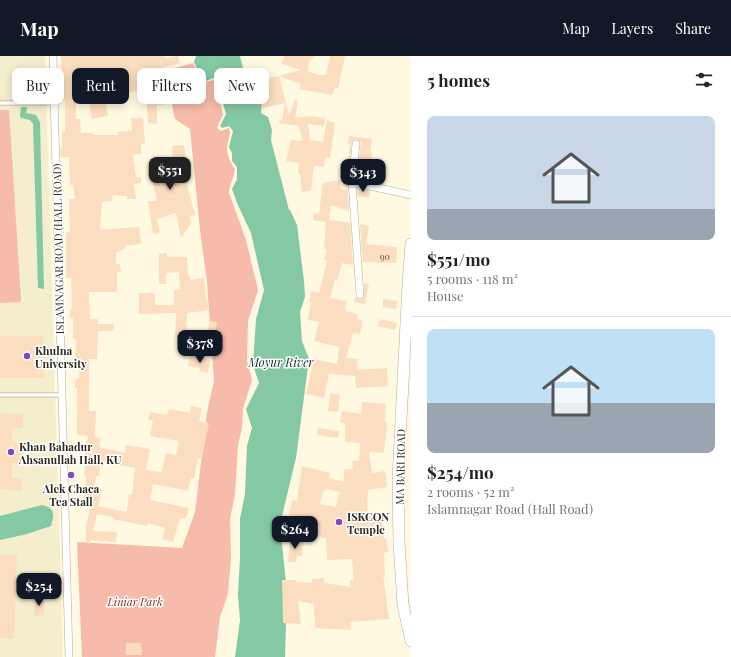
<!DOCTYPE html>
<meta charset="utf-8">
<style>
:root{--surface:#fff;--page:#f6f6f6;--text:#202124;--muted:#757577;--line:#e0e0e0;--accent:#111827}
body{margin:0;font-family:"Playfair Display",serif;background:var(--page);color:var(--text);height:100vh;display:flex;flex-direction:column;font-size:15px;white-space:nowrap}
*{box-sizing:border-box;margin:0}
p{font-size:13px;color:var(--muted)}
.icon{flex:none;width:22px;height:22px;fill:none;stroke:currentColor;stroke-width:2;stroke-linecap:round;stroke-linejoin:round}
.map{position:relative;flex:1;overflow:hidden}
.details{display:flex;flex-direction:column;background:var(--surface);width:320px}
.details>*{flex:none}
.banner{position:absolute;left:12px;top:12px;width:339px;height:36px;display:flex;gap:8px}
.price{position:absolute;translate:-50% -34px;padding:0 9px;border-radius:8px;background:var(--accent);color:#fff;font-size:13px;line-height:26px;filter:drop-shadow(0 1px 2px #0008)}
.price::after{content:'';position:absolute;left:50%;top:24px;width:12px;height:9px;margin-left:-6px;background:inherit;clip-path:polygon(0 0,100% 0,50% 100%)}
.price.current{background:#222;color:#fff}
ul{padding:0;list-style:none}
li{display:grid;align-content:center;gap:8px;height:212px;padding:0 16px}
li+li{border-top:1px solid var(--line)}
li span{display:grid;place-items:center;height:124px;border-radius:8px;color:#555}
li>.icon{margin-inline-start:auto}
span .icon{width:72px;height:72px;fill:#fffc;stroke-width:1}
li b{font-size:17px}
h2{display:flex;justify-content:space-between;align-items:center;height:48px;padding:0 16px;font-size:17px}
.tag{padding:0 14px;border-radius:8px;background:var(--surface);box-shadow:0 2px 10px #0003;font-size:14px;line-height:36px}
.tag.current{background:var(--accent);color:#fff}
header{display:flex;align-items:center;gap:24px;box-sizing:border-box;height:56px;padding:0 20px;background:var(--accent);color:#fff}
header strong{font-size:19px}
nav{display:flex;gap:22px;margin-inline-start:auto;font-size:14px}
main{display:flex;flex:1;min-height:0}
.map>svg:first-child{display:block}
.built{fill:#f5eecd}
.green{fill:#f6bbab}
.water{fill:#85c9a4}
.building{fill:#fbddbf;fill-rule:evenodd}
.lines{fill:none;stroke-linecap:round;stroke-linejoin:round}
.lane-casing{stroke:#b4af97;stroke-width:5}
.street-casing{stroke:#b4af97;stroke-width:8}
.primary-casing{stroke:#b4af97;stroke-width:12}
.lane{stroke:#fff;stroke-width:3.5}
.street{stroke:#fff;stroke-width:7}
.primary{stroke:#fff;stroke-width:11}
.poi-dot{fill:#814ac1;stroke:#fff;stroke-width:1.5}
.labels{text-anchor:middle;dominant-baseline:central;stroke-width:3;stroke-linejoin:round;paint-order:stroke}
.number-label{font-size:9px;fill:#605848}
.street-label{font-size:11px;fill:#2d2b21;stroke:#fff}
.poi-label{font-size:11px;font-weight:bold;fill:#2d2b21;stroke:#fff;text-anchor:start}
.park-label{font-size:11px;font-style:italic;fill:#81301b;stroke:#fff}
.water-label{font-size:12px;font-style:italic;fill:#133223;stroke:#fff}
</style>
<header>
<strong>Map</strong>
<nav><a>Map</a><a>Layers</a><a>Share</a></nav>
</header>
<main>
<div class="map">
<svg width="411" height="601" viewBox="0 0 411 601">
<rect width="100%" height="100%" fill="#fef9e0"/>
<path class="built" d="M0 0H45L63 601H0Z"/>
<path class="green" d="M193 7 197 16 207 26 218 22 217 31 214 40 219 41 223 59 217 72 221 75 229 72C232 79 227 85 227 92 227 99 231 108 235 113 234 122 229 129 229 137L246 184 258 234 248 265 247 305 252 324 243 353 242 372 238 389 235 438 230 463 231 501 228 538 220 561 215 601H82L77 486 182 492 195 456 207 356 214 325 207 226 200 174 190 73 175 63 165 15Z
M0 54H9L21 246 0 247Z"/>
<path class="water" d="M196 0H240L244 16 260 34 262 46 261 57 268 61 272 74 271 84 289 154H290L297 169 304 225 305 241 300 256 302 285 309 303 296 402 280 468 287 536 285 601H235L240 564 238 539 240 502V463L245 438 247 390 252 372 246 353 259 327 253 309 256 263 264 234 251 177 237 147 232 133 237 123V111L232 105V97L229 91 233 75 229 70 222 72 220 70 226 58 221 40 216 39 219 30V20L206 25 198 15 194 6Z
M21 51H27L26 57 36 59 40 66 44 233 38 232 33 68 30 64 21 62 20 60Z
M42 449C56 452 54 459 51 470L27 478 0 484V460Z"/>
<path class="building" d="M61 0H165V2L178 0 180 7 157 13 158 17 154 18 162 41H165V49H157V68L148 67 146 33 105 42 108 60 92 63 85 21H80V44L76 45V63H80L81 77H93V79H118V76L132 75 131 62H143L145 87 141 88V98H133L136 121H141V127L134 128 136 143H127V140L112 139 113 145 102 146 100 174 139 171 141 188 125 190V192L116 197V208H120L121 216H117V236H89L90 263H98V268H114V275H98L97 303H89V355H96L95 381 101 382 99 391 125 397 126 389 150 393 146 414 162 416 166 397 176 399 179 385 150 380 153 364H148L150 356 167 359 169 353 190 357 191 350 202 352 199 365 209 367 202 402H198L194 423 191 422 188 435 153 428 150 444 189 452 186 463 180 462 173 486 162 483 165 472 148 467 147 470 113 463V461L97 458 93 475 117 476 116 486 91 484 90 488 86 487V470L92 445 83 444 86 421 84 420 86 399H84L88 380 77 379V332H74L76 323 79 322 80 307H75L76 283H73V262L70 263V253H72L71 222H66V177L70 176 69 143H75L73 129H70L69 101H61L60 93H62V76H65V45H62L61 35H63L61 20 62 19ZM101 405 135 412 132 439 129 438 127 456 98 450 102 434 94 433 96 420H99Z
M284 0H315L309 5 308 15 318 19H326L330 0H345L338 33 335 31 332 39 299 33 301 28 279 20 301 14 282 8Z
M279 20 289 59 295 44 298 45 295 62 310 60 325 62 324 70 308 68 310 84 323 86 327 64 335 67 330 102 325 101 324 111 314 110 311 135 302 136 300 118 298 117 299 107 286 105 291 84 302 85 299 70 279 67V65L282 64 285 47 263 52 257 28 270 25 269 22Z
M349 80 372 83 370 97H372L370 110H371L369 122 375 123V126L357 122 361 86 357 83 352 85 349 104 348 103 350 89 348 88Z
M184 89 187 111 176 113 180 131 187 129 195 159 190 160 191 167 181 182 176 157 157 163 160 177 153 178 148 145H157L148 105 173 101 172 90Z
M340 124 341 133 348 134 349 155 331 149 329 164 350 167 353 209 342 207 337 225 335 224 330 242 347 245 345 255 358 258 357 263 363 265 360 278 353 277 346 302 358 303 357 314 387 312 388 330 356 332 355 320 329 318 324 342 306 338 314 303 337 308 339 291 314 285 319 266 308 264 311 246H309L311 235 319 237 327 205 324 204 327 193H324L326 166 313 164 314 157 319 158 323 127Z
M357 132 370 135 369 142 358 140Z
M360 168 369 170 366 188 397 191 396 207 363 206Z
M167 197V201H187L188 220H190V224L204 222 206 244H207L209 254 187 257 186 281H175L176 257 139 258V237H155V249H174V234H180L179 216 166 217V228H159V198Z
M364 227 369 228 365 248 354 246 355 241 360 244 364 242Z
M383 243 397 245 396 253 383 251Z
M380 263 397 267 395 274 378 270Z
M210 265 217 266 214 284 206 282Z
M0 280H43L44 322H0Z
M190 300 210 304 208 317 199 315 200 312 188 310Z
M330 337 340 339 338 356 328 355Z
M362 346 386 348 385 366 387 367 384 397 369 396 372 417 385 415 387 431 368 434 367 461 382 459 384 482H386L388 496 384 497 385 519H383L389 563 350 566 351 574 315 572 314 548 298 545 301 568 283 567 282 524H295L296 526 312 527V523L324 522V527L351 531 350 524H354L352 503 327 504 326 482 302 478 305 462 289 459 292 444 297 445 302 410 330 417 329 422 344 426V414L353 413 352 405H359L360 387 345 386V367L340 366 342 355 361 358ZM326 433 340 436 336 451 320 448 323 435H325Z
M0 357 23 358V372H12V386H18V389H23L22 404H19V407H12V422L22 423V435L0 433Z
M318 372 339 375 338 382 317 379Z
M290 484 303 485 302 500H297L296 506H288Z
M0 498 17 499 14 583 0 582Z
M35 542H44V559L34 560Z
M126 587H141L142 599H126Z"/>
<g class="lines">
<g class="lane-casing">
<path id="lane" d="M0 47H55
M0 339H62"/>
</g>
<g class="street-casing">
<path id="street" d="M53 0 69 601
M356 88 352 126 360 239
M352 126 411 139"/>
</g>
<g class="primary-casing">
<path id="primary" d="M411 188 408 228 398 423 399 486 403 549 411 585"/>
</g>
<use href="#lane" class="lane"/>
<use href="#street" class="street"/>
<use href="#primary" class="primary"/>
</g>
<g class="poi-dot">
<circle cx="27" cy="300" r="4"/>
<circle cx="11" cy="396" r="4"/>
<circle cx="71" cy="419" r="4"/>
<circle cx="339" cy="466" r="4"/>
</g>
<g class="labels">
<g class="number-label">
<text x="385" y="200">90</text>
</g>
<g class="street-label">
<text transform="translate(58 193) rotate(-91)">ISLAMNAGAR ROAD (HALL ROAD)</text>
<text transform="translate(400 411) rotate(-89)">MA BARI ROAD</text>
</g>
<g class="poi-label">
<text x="35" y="294">Khulna<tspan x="35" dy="13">University</tspan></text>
<text x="19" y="390">Khan Bahadur<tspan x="19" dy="13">Ahsanullah Hall, KU</tspan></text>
<text x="71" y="432" text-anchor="middle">Alek Chaca<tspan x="71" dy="13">Tea Stall</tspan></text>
<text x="347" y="460">ISKCON<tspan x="347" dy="13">Temple</tspan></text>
</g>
<g class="park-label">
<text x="135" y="545">Liniar Park</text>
</g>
<g class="water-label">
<text x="281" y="306">Moyur River</text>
</g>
</g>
</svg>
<b class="price current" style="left:170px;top:135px">$551</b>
<b class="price" style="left:363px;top:137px">$343</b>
<b class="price" style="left:200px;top:308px">$378</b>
<b class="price" style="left:295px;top:494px">$264</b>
<b class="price" style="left:39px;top:551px">$254</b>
<div class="banner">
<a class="tag">Buy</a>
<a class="tag current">Rent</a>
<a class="tag">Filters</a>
<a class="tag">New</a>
</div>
</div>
<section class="details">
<h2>5 homes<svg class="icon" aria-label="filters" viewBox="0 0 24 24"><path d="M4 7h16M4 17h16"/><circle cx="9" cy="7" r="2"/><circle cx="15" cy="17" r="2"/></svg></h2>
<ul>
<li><span style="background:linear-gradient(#c9d6e8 75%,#9aa5b1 0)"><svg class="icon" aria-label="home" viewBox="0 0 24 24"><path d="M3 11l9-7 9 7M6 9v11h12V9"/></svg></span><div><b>$551/mo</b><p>5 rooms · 118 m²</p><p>House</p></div></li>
<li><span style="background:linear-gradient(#bfe0f5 60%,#9aa5b1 0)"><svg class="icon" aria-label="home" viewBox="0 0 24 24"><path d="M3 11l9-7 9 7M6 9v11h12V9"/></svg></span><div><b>$254/mo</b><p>2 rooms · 52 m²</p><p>Islamnagar Road (Hall Road)</p></div></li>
</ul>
</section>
</main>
